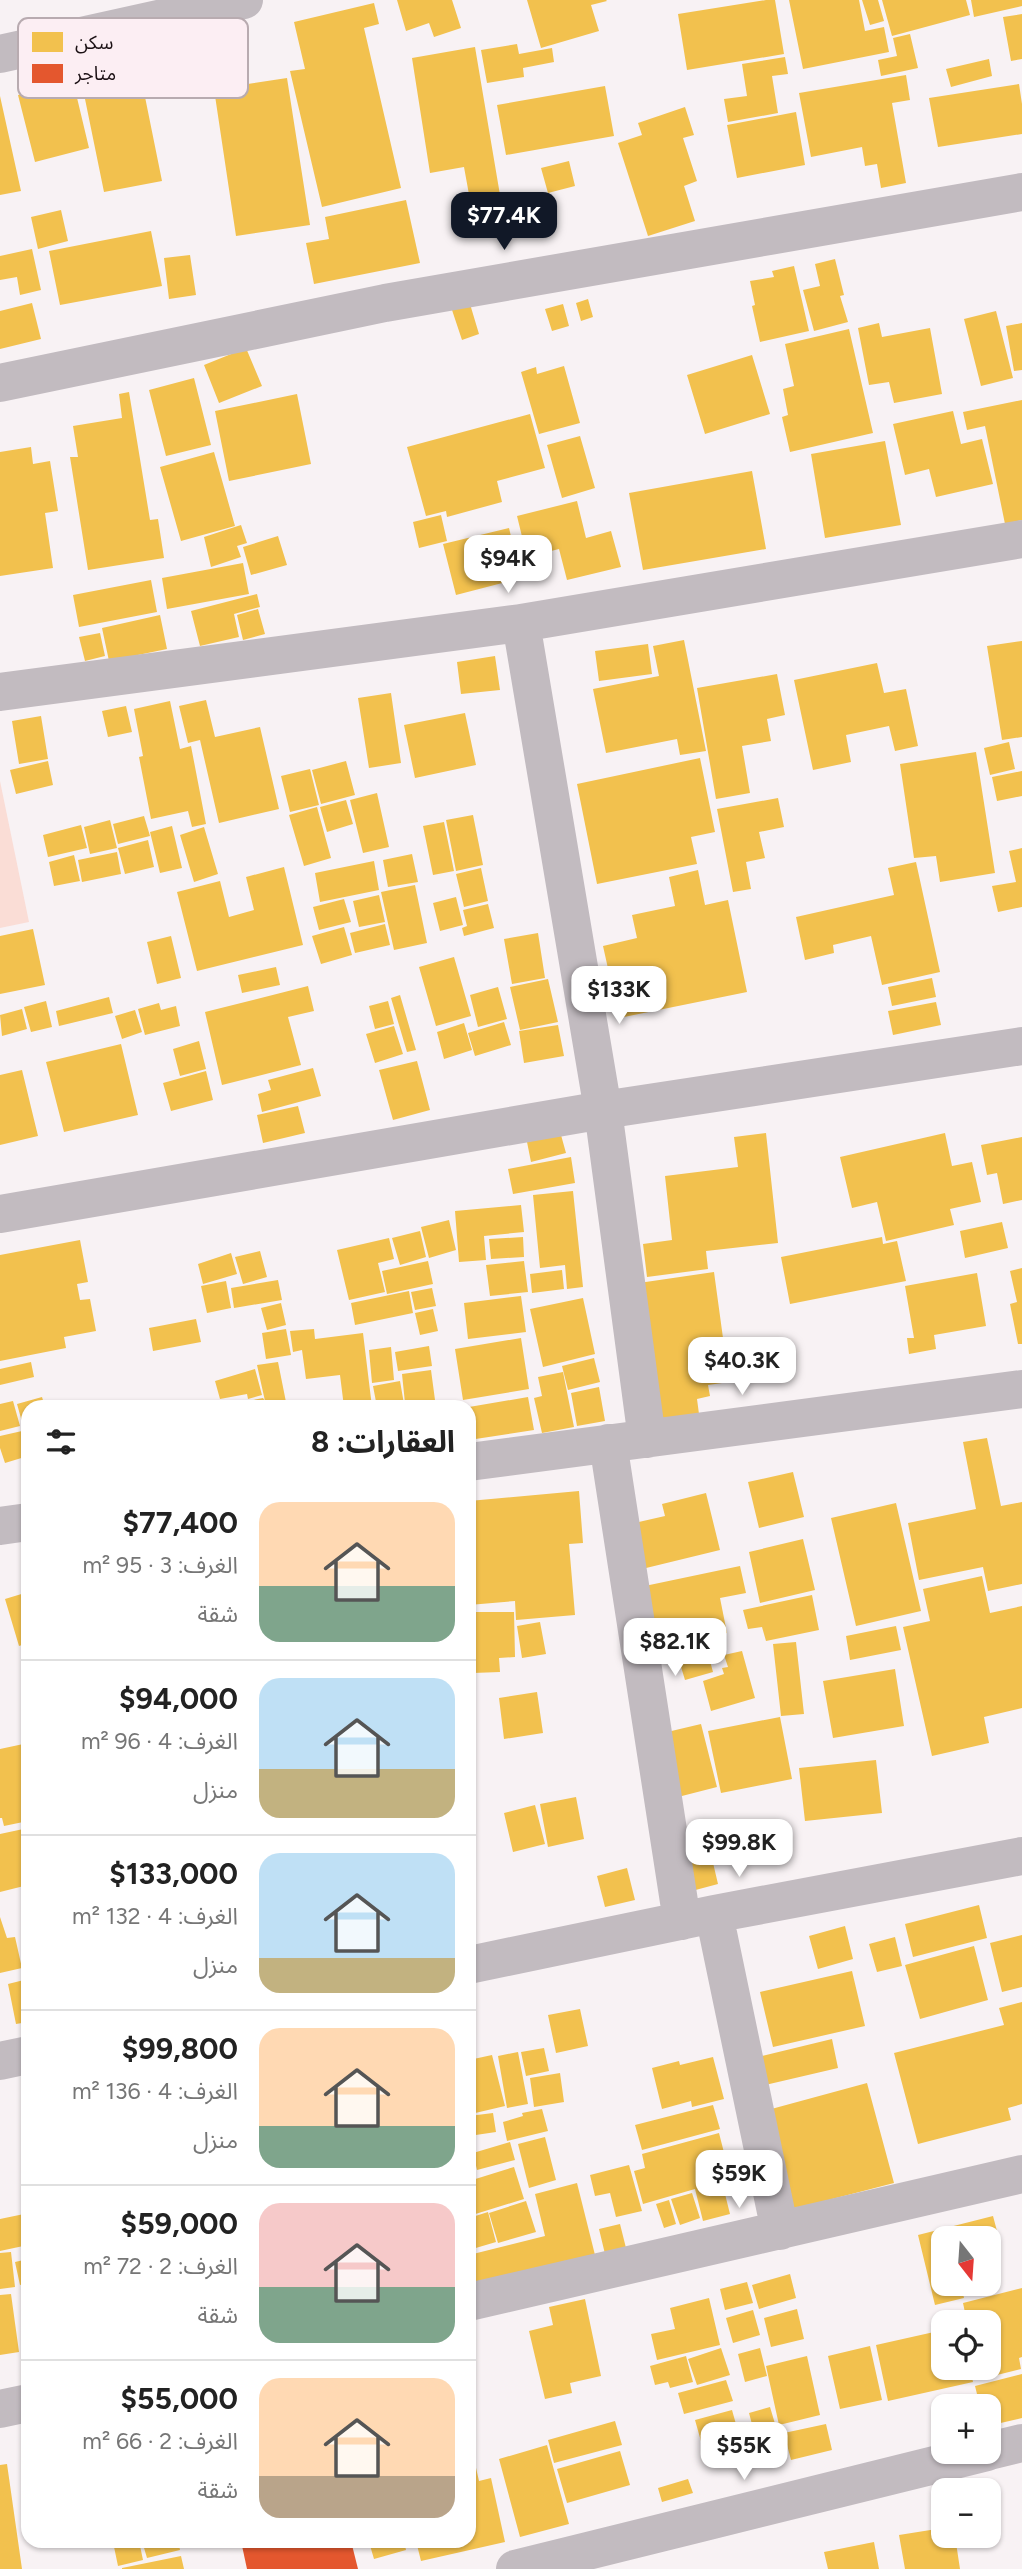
<!DOCTYPE html>
<html lang="ar">
<meta charset="utf-8">
<style>
:root{--surface:#fff;--page:#f2f2f2;--text:#222;--muted:#767676;--line:#e0e0e0;--accent:#111827}
body{margin:0;font-family:Figtree,"Noto Sans Arabic",sans-serif;background:var(--page);color:var(--text);direction:rtl;height:100vh;display:flex;flex-direction:column;font-size:26px;white-space:nowrap}
*{box-sizing:border-box;margin:0}
p{font-size:23px;color:var(--muted)}
.icon{flex:none;width:38px;height:38px;fill:none;stroke:currentColor;stroke-width:2;stroke-linecap:round;stroke-linejoin:round}
.map{position:relative;flex:1;overflow:hidden;direction:ltr}
.side{position:absolute;left:21px;top:1400px;width:455px;height:1148px;display:flex;flex-direction:column;background:var(--surface);border-radius:21px;box-shadow:0 2px 5px #0004;direction:rtl}
.side>*{flex:none}
.needle{width:46px;rotate:163deg}
.tools{position:absolute;left:931px;top:2226px;display:grid;gap:14px}
.tools a{display:grid;place-items:center;width:70px;height:70px;border-radius:14px;background:var(--surface);box-shadow:0 2px 5px #0004;font-size:35px}
.price{position:absolute;translate:-50% -60px;padding:0 16px;border-radius:14px;background:#fff;color:#222;font-size:23px;line-height:46px;filter:drop-shadow(0 2px 4px #0008)}
.price::after{content:'';position:absolute;left:50%;top:42px;width:21px;height:16px;margin-left:-10px;background:inherit;clip-path:polygon(0 0,100% 0,50% 100%)}
.price.on{background:var(--accent);color:#fff}
ul{padding:0;list-style:none}
li{display:flex;align-items:center;gap:21px;height:175px;padding:0 21px}
li+li{border-top:2px solid var(--line)}
li span{display:grid;place-items:center;flex:none;width:196px;height:140px;border-radius:21px;color:#555}
li>.icon{margin-inline-start:auto}
span .icon{width:84px;height:84px;fill:#fffc;stroke-width:1}
li b{font-size:30px}
h2{display:flex;justify-content:space-between;align-items:center;height:84px;padding:0 21px;font-size:30px}
.map>svg:first-child{display:block}
.green{fill:#faddd6}
.homes{fill:#f2c14e}
.shops{fill:#e4572e}
.lines{fill:none;stroke-linecap:round;stroke-linejoin:round}
.minor{stroke:#c2bbc0;stroke-width:38}
.key{fill:#fceef3;stroke:#b8abb0;stroke-width:2}
.key-label{font-size:19px;fill:#1b1014}
</style>
<div class="map">
<svg width="1022" height="2569" viewBox="0 0 1022 2569">
<rect width="100%" height="100%" fill="#f8f2f4"/>
<path class="green" d="M0 781 29 922 0 928Z"/>
<path class="homes" d="M397 0H452L461 28 434 37 429 23 406 31Z
M527 0H606L607 1 591 5 599 31 541 48Z
M766 0H775L784 54 687 70 678 14Z
M789 0H859L865 31 884 27 889 52 803 69Z
M862 0H878L884 21 870 25Z
M882 0H966L970 15 892 36Z
M971 0H1022V6L974 17Z
M374 3 379 24 364 28 401 188 322 207 290 71 305 69 294 22Z
M1022 14V59L1011 61 1003 17Z
M910 34 918 68 881 76 878 60 897 56 893 38Z
M517 44 519 54 552 48 554 62 523 68 524 77 487 83 481 50Z
M475 47 500 195 470 200 464 167 430 173 412 58Z
M785 57 788 74 772 76 778 113 728 122 724 99 747 96 742 64Z
M989 59 992 76 951 87 946 69Z
M906 75 910 100 892 103 906 183 881 188 877 164 865 166 862 147 811 157 799 93Z
M287 78 310 225 236 236 214 89Z
M73 81 89 148 35 162 18 95Z
M1019 84 1022 104V134L938 147 929 98Z
M605 86 614 136 506 155 497 105Z
M143 87 162 181 104 192 85 99Z
M0 96 21 191 0 195Z
M685 107 694 135 683 138 697 181 684 186 695 221 648 236 618 143 642 135 638 123Z
M796 112 805 165 737 178 727 125Z
M569 161 575 186 548 193 541 168Z
M406 200 420 263 314 284 306 243 329 239 325 217Z
M61 210 68 241 38 249 31 217Z
M151 231 162 286 60 305 49 251Z
M32 249 41 290 20 295 17 277 0 280V256Z
M190 255 196 295 169 299 164 258Z
M835 259 844 295 840 296 848 322 814 331 803 290 820 286 815 264Z
M794 266 809 331 760 342 752 306 755 305 750 281 774 277 772 271Z
M588 299 593 317 581 321 576 303Z
M32 303 41 339 0 349V311Z
M470 304 479 334 462 340 452 310Z
M563 304 569 326 552 331 545 309Z
M996 311 1013 378 981 386 964 319Z
M879 323 882 337 930 328 942 394 894 403 889 382 869 385 858 328Z
M1022 323V370L1014 371 1006 326Z
M849 329 873 433 790 452 782 417 788 415 783 389 794 386 785 344Z
M246 348 262 386 219 403 204 365Z
M752 355 770 414 705 434 687 375Z
M564 366 580 423 539 434 521 372 536 367 537 374Z
M194 378 211 445 166 456 149 390Z
M129 392 150 520 158 519 164 558 88 570 70 457H78L73 426 122 418 119 394Z
M297 394 311 464 229 481 215 411Z
M1022 400V520L1005 524 985 426 967 430 963 412Z
M953 411 961 444 982 439 993 484 936 497 929 469 905 475 893 424Z
M530 414 545 468 497 481 502 502 447 517 446 511 426 516 407 447Z
M580 436 595 488 562 498 547 445Z
M885 441 901 525 825 538 811 454Z
M31 447 33 464 50 461 58 511 45 513 53 568 0 576V452Z
M214 452 235 526 181 541 160 467Z
M752 471 766 549 643 570 629 493Z
M577 501 586 538 611 531 621 567 567 580 559 549 527 557 517 516Z
M441 515 447 541 419 548 413 522Z
M241 525 247 543 237 546 241 557 211 567 204 537Z
M509 528 521 578 456 595 443 544Z
M278 536 287 565 251 575 243 547Z
M243 563 249 594 167 609 162 578Z
M151 580 157 612 79 627 73 595Z
M257 594 260 607 234 614 239 637 200 646 191 611Z
M258 609 265 634 243 640 237 615Z
M160 615 167 649 109 661 102 628Z
M100 633 105 656 85 661 79 637Z
M684 640 706 751 680 755 677 739 606 753 593 689 659 676 653 646Z
M1022 641V737L1002 740 987 646Z
M648 644 652 674 599 681 595 651Z
M495 656 500 690 461 694 457 662Z
M877 663 884 693 906 689 918 746 895 751 889 726 846 735 851 762 813 770 794 680Z
M777 674 785 715 767 719 771 741 742 746 750 793 716 799 697 688Z
M391 693 401 763 369 768 358 698Z
M206 700 215 737 260 727 279 809 219 823 200 740 188 743 179 706Z
M170 701 180 749 191 746 206 824 192 827 188 811 151 819 139 757 143 756 134 709Z
M126 706 132 732 108 737 102 711Z
M465 713 476 765 415 778 404 725Z
M41 716 48 759 19 764 12 721Z
M1009 742 1015 769 990 775 984 748Z
M976 752 995 873 940 882 936 856 914 858 900 764Z
M700 758 715 832 691 837 697 864 597 884 577 784Z
M48 761 53 785 16 794 10 770Z
M346 761 355 795 321 804 312 770Z
M310 769 319 805 290 812 281 776Z
M1022 771V796L997 801 992 777Z
M377 793 389 847 363 853 350 800Z
M778 798 784 827 759 832 765 858 746 862 751 889 733 892 717 809Z
M346 800 353 824 327 832 320 807Z
M317 807 331 858 304 866 289 815Z
M473 815 483 865 456 871 446 820Z
M144 816 150 836 118 844 113 824Z
M110 820 117 848 90 854 84 827Z
M444 822 454 871 433 875 423 826Z
M81 825 87 848 48 857 43 835Z
M172 826 182 868 160 873 150 832Z
M204 827 218 874 194 882 180 835Z
M148 840 154 867 125 874 118 848Z
M1022 848V907L998 912 992 886 1016 882 1009 851Z
M117 852 121 874 82 882 78 860Z
M412 854 418 882 388 887 383 860Z
M74 855 80 881 54 886 49 862Z
M374 861 379 890 320 902 315 873Z
M916 862 940 972 882 985 871 936 833 945 834 953 805 960 796 917 894 895 888 868Z
M284 867 303 945 197 971 177 892 220 881 229 917 254 910 246 877Z
M481 868 488 901 464 907 456 874Z
M698 870 705 905 728 900 747 992 619 1018 603 946 637 938 632 915 675 906 669 877Z
M415 885 427 943 394 950 381 892Z
M379 895 385 922 359 927 353 901Z
M456 897 463 925 440 931 433 903Z
M344 899 351 922 319 930 313 907Z
M488 904 494 928 464 936 462 928 467 926 463 910Z
M385 924 390 945 355 953 350 933Z
M344 927 352 955 321 964 312 936Z
M33 929 45 985 0 994V936Z
M538 933 545 978 512 984 504 939Z
M171 936 181 978 157 984 147 942Z
M454 957 471 1016 436 1026 419 967Z
M276 967 280 985 242 993 238 975Z
M932 978 936 997 892 1006 888 987Z
M548 979 558 1022 520 1030 510 987Z
M308 986 314 1011 288 1017 301 1065 222 1085 205 1012Z
M498 987 507 1019 478 1027 470 995Z
M400 995 416 1050 407 1052 391 998Z
M109 997 113 1013 59 1026 56 1011Z
M46 1001 52 1027 31 1032 24 1007Z
M388 1001 394 1024 375 1029 369 1006Z
M936 1002 941 1025 893 1035 888 1011Z
M159 1003 161 1010 176 1006 180 1026 145 1035 138 1009Z
M22 1009 27 1029 2 1036 0 1015Z
M135 1010 142 1032 122 1039 115 1016Z
M504 1022 511 1045 475 1056 468 1033Z
M464 1023 472 1050 444 1059 437 1032Z
M558 1025 564 1056 524 1063 519 1031Z
M394 1026 403 1054 375 1063 366 1034Z
M199 1041 206 1069 180 1076 173 1049Z
M121 1044 138 1115 64 1132 46 1062Z
M417 1061 430 1110 393 1120 379 1070Z
M313 1068 321 1096 262 1112 258 1094 271 1090 268 1080Z
M22 1070 38 1136 0 1145V1075Z
M206 1071 213 1100 171 1111 163 1083Z
M298 1106 305 1133 263 1143 257 1115Z
M766 1133 778 1243 706 1251 708 1269 647 1277 643 1244 672 1240 665 1176 738 1167 734 1137Z
M945 1133 952 1166 972 1162 981 1202 950 1209 954 1225 886 1241 877 1202 852 1208 840 1157Z
M561 1135 566 1153 531 1162 527 1142Z
M1022 1137V1200L1003 1204 997 1173 987 1175 981 1145Z
M571 1157 575 1183 513 1194 508 1169Z
M573 1191 583 1287 567 1289 565 1265 540 1268 533 1195Z
M521 1205 524 1232 484 1236 486 1260 459 1262 455 1211Z
M449 1220 456 1250 429 1258 421 1227Z
M1002 1222 1008 1248 965 1258 960 1231Z
M420 1231 426 1257 400 1265 392 1238Z
M523 1237 524 1257 491 1259 489 1239Z
M882 1237 883 1244 897 1241 906 1281 790 1304 781 1257Z
M389 1238 394 1259 378 1263 385 1292 349 1300 337 1250Z
M80 1240 88 1282 77 1284 80 1300 90 1299 96 1331 64 1337 66 1348 0 1361V1255Z
M260 1251 267 1277 243 1284 235 1257Z
M231 1253 237 1274 203 1284 198 1264Z
M428 1261 433 1284 387 1294 382 1271Z
M524 1261 528 1292 490 1296 486 1265Z
M1022 1268V1344H1018L1010 1304 1017 1302 1010 1271Z
M562 1270 564 1289 532 1293 530 1274Z
M714 1272 729 1382 708 1385 710 1396 697 1399 699 1414 652 1421 632 1284Z
M977 1273 986 1326 934 1335 936 1349 909 1354 907 1338H914L905 1286Z
M278 1280 282 1300 234 1308 231 1288Z
M226 1281 231 1308 207 1313 201 1286Z
M432 1288 436 1306 415 1310 411 1292Z
M409 1291 413 1313 355 1325 351 1303Z
M521 1296 526 1332 468 1339 464 1303Z
M583 1298 595 1354 543 1367 530 1309Z
M281 1303 286 1325 267 1330 261 1308Z
M433 1309 438 1331 420 1335 415 1313Z
M196 1319 201 1342 153 1351 149 1328Z
M286 1329 291 1355 266 1359 262 1333Z
M314 1329 315 1339 363 1333 372 1407H344L340 1375 306 1379 302 1350 293 1352 290 1331Z
M521 1338 529 1389 463 1400 455 1349Z
M429 1346 432 1366 398 1371 395 1352Z
M391 1347 394 1380 372 1383 369 1350Z
M594 1358 600 1382 568 1390 562 1366Z
M31 1362 34 1377 0 1385V1369Z
M278 1362 287 1407H250L248 1401 263 1398 265 1401 257 1365Z
M255 1369 262 1395 248 1399 247 1394 220 1399 215 1381Z
M431 1370 435 1400 405 1403 402 1374Z
M563 1372 574 1427 542 1433 534 1398 542 1396 538 1377Z
M400 1381 404 1404 377 1407 373 1386Z
M599 1387 605 1421 577 1426 571 1393Z
M42 1397 45 1407H28V1428L24 1429 17 1404Z
M528 1397 534 1430 469 1440V1407Z
M13 1401 20 1426 0 1431V1404Z
M22 1431 28 1456 5 1463 0 1448V1436Z
M987 1438 1001 1506 1022 1502V1584L988 1591 983 1567 919 1580 908 1523 976 1509 963 1442Z
M793 1472 804 1517 759 1528 748 1482Z
M579 1491 583 1543 569 1544 575 1615 516 1620 515 1601 469 1605V1501Z
M706 1493 720 1550 642 1569 630 1524 665 1516 662 1504Z
M896 1503 921 1611 856 1626 831 1518Z
M803 1539 815 1590 760 1603 749 1552Z
M740 1566 746 1593 720 1598 727 1633 686 1642 683 1622 649 1629 640 1587Z
M982 1576 990 1613 1022 1606V1708L984 1717 989 1743 932 1756 903 1627 930 1621 923 1589Z
M28 1592V1643L19 1646 5 1599Z
M812 1595 819 1630 766 1641 762 1627 748 1629 743 1610Z
M472 1612H514L515 1657 499 1658 500 1672 473 1673Z
M540 1622 546 1654 522 1658 517 1626Z
M896 1626 901 1650 850 1660 846 1636Z
M796 1642 804 1714 781 1716 773 1644Z
M707 1650 713 1672 685 1680 678 1657Z
M742 1651 755 1698 711 1711 703 1681 724 1674 722 1668 728 1667 724 1655Z
M895 1669 904 1726 833 1738 823 1681Z
M537 1692 543 1733 504 1739 499 1698Z
M780 1717 792 1779 721 1793 708 1731Z
M701 1724 717 1787 678 1797 663 1733Z
M28 1743V1821L4 1826 2 1818H0V1749Z
M876 1760 882 1813 805 1821 799 1768Z
M576 1797 584 1839 548 1847 540 1804Z
M535 1805 545 1844 513 1852 504 1813Z
M28 1828V1885L0 1892V1834Z
M710 1850 718 1884 688 1892 680 1857Z
M627 1868 635 1900 605 1907 597 1876Z
M979 1905 987 1938 913 1957 905 1924Z
M0 1917 7 1938 15 1937 22 1968 0 1973Z
M845 1926 853 1959 818 1969 809 1936Z
M1022 1935V1987L1002 1992 990 1943Z
M895 1937 902 1966 877 1972 869 1944Z
M974 1946 988 2000 920 2019 905 1965Z
M852 1971 865 2026 773 2047 760 1992Z
M28 1979V2022L16 2024 8 1984Z
M1022 2002V2104L1008 2108 1011 2120 918 2144 894 2053 1004 2025 999 2008Z
M580 2009 588 2046 556 2053 548 2015Z
M832 2039 838 2068 757 2087 750 2059Z
M544 2048 549 2071 526 2076 521 2052Z
M518 2052 528 2104 507 2108 498 2056Z
M492 2055 505 2106 471 2114 469 2060Z
M713 2057 724 2099 692 2107 691 2101 662 2109 652 2068 679 2061 680 2065Z
M560 2073 564 2102 534 2107 530 2078Z
M867 2083 894 2183 790 2210 764 2111Z
M713 2105 720 2129 642 2150 635 2125Z
M542 2109 548 2131 507 2141 503 2122 523 2116 522 2113Z
M493 2113 496 2132 469 2136V2116Z
M719 2133 731 2180 722 2182 730 2214 703 2221 695 2189 643 2204 634 2171 645 2168 642 2154Z
M545 2137 556 2180 529 2188 518 2144Z
M510 2142 515 2160 477 2170 473 2153Z
M629 2165 642 2211 616 2217 610 2193 595 2196 590 2175Z
M514 2167 524 2199 469 2216V2181Z
M577 2183 595 2255 472 2286 469 2255 545 2236 535 2194Z
M692 2193 700 2218 680 2225 671 2199Z
M669 2200 676 2224 664 2228 656 2204Z
M526 2201 536 2232 498 2243 489 2213Z
M488 2212 496 2242 469 2250V2218Z
M24 2214 28 2245 0 2251V2219Z
M993 2216 1001 2246 989 2249V2238H943V2284H961L964 2298 935 2305 918 2235Z
M620 2224 626 2248 605 2254 599 2229Z
M11 2252 15 2287 0 2289V2253Z
M28 2259V2283L20 2285 15 2262Z
M790 2274 796 2298 759 2309 752 2285Z
M747 2282 753 2303 725 2310 720 2289Z
M1022 2288V2357L1019 2358 1021 2369 981 2379 978 2368H989V2322H967L963 2303Z
M11 2294 19 2352 0 2355V2295Z
M709 2298 720 2345 657 2360 651 2334 675 2329 670 2308Z
M585 2299 601 2376 570 2383 572 2393 545 2399 529 2331 553 2325 549 2307Z
M797 2309 804 2339 771 2347 764 2318Z
M753 2310 760 2335 733 2343 726 2318Z
M943 2330V2368H970L973 2382 888 2401 876 2345Z
M870 2346 882 2400 840 2409 828 2356Z
M721 2348 730 2375 697 2385 688 2359Z
M760 2348 767 2376 745 2382 738 2354Z
M686 2356 693 2382 670 2388 668 2382 655 2385 650 2366Z
M807 2356 820 2415 779 2425 766 2366Z
M1022 2374V2418L992 2425 989 2417V2406H980L975 2386Z
M726 2380 733 2401 684 2414 678 2393Z
M770 2407 779 2437 757 2443 749 2413Z
M732 2410 743 2449 706 2459 695 2420Z
M615 2421 622 2445 554 2463 548 2440Z
M826 2424 832 2450 791 2460 784 2433Z
M469 2437 479 2481 491 2478 505 2542 421 2561 416 2541H469Z
M547 2445 569 2524 520 2537 499 2459Z
M620 2451 630 2485 567 2503 557 2469Z
M7 2464 22 2569H0V2465Z
M688 2479 693 2493 662 2502 658 2488Z
M943 2528V2536H955L960 2569H905L899 2535Z
M139 2541 143 2560 118 2566 113 2542Z
M142 2541H178L180 2550 147 2558Z
M374 2541H404L406 2550 374 2559 369 2542Z
M874 2542 879 2569H828L824 2552Z
M181 2556 184 2569H122V2568Z"/>
<path class="shops" d="M241 2541H351L358 2569H247Z"/>
<g class="lines">
<path class="minor" d="M0 54 244 0
M0 383 385 303 1022 192
M521 623 603 1110 647 1439
M0 692 521 623 1022 539
M0 1214 603 1110 1022 1046
M608 1443 682 1921
M469 1462 1022 1389
M0 1526 28 1522
M714 1914 780 2231
M469 1965 714 1914 1022 1856
M0 2061 28 2055
M469 2302 1022 2174
M0 2409 28 2403
M989 2451 1022 2443
M515 2569 987 2452"/>
</g>
<rect x="18" y="18" width="230" height="80" rx="10" class="key"/>
<rect x="32" y="32" width="31" height="20" fill="#f2c14e"/>
<rect x="32" y="64" width="31" height="19" fill="#e4572e"/>
<g class="key-label">
<text x="75" y="49">سكن</text>
<text x="75" y="80">متاجر</text>
</g>
</svg>
<div class="tools">
<a><svg class="needle" viewBox="-14 -14 28 28"><path d="M0-13l5 13h-10z" fill="#e53935"/><path d="M0 13l5-13h-10z" fill="#767676"/></svg></a>
<a><svg class="icon" aria-label="locate" viewBox="0 0 24 24"><circle cx="12" cy="12" r="6"/><path d="M12 2v4M12 18v4M2 12h4M18 12h4"/></svg></a>
<a>+</a>
<a>−</a>
</div>
<b class="price on" style="left:504px;top:252px">$77.4K</b>
<b class="price" style="left:508px;top:595px">$94K</b>
<b class="price" style="left:619px;top:1026px">$133K</b>
<b class="price" style="left:742px;top:1397px">$40.3K</b>
<b class="price" style="left:675px;top:1678px">$82.1K</b>
<b class="price" style="left:739px;top:1879px">$99.8K</b>
<b class="price" style="left:739px;top:2210px">$59K</b>
<b class="price" style="left:744px;top:2482px">$55K</b>
<section class="side">
<h2>العقارات: 8<svg class="icon" aria-label="filters" viewBox="0 0 24 24"><path d="M4 7h16M4 17h16"/><circle cx="9" cy="7" r="2"/><circle cx="15" cy="17" r="2"/></svg></h2>
<ul>
<li><span style="background:linear-gradient(#ffd9b3 60%,#7fa58c 0)"><svg class="icon" aria-label="home" viewBox="0 0 24 24"><path d="M3 11l9-7 9 7M6 9v11h12V9"/></svg></span><div><b>$77,400</b><p>الغرف: 3 · 95 m²</p><p>شقة</p></div></li>
<li><span style="background:linear-gradient(#bfe0f5 65%,#c2b280 0)"><svg class="icon" aria-label="home" viewBox="0 0 24 24"><path d="M3 11l9-7 9 7M6 9v11h12V9"/></svg></span><div><b>$94,000</b><p>الغرف: 4 · 96 m²</p><p>منزل</p></div></li>
<li><span style="background:linear-gradient(#bfe0f5 75%,#c2b280 0)"><svg class="icon" aria-label="home" viewBox="0 0 24 24"><path d="M3 11l9-7 9 7M6 9v11h12V9"/></svg></span><div><b>$133,000</b><p>الغرف: 4 · 132 m²</p><p>منزل</p></div></li>
<li><span style="background:linear-gradient(#ffd9b3 70%,#7fa58c 0)"><svg class="icon" aria-label="home" viewBox="0 0 24 24"><path d="M3 11l9-7 9 7M6 9v11h12V9"/></svg></span><div><b>$99,800</b><p>الغرف: 4 · 136 m²</p><p>منزل</p></div></li>
<li><span style="background:linear-gradient(#f6c9c9 60%,#7fa58c 0)"><svg class="icon" aria-label="home" viewBox="0 0 24 24"><path d="M3 11l9-7 9 7M6 9v11h12V9"/></svg></span><div><b>$59,000</b><p>الغرف: 2 · 72 m²</p><p>شقة</p></div></li>
<li><span style="background:linear-gradient(#ffd9b3 70%,#b9a48a 0)"><svg class="icon" aria-label="home" viewBox="0 0 24 24"><path d="M3 11l9-7 9 7M6 9v11h12V9"/></svg></span><div><b>$55,000</b><p>الغرف: 2 · 66 m²</p><p>شقة</p></div></li>
</ul>
</section>
</div>
